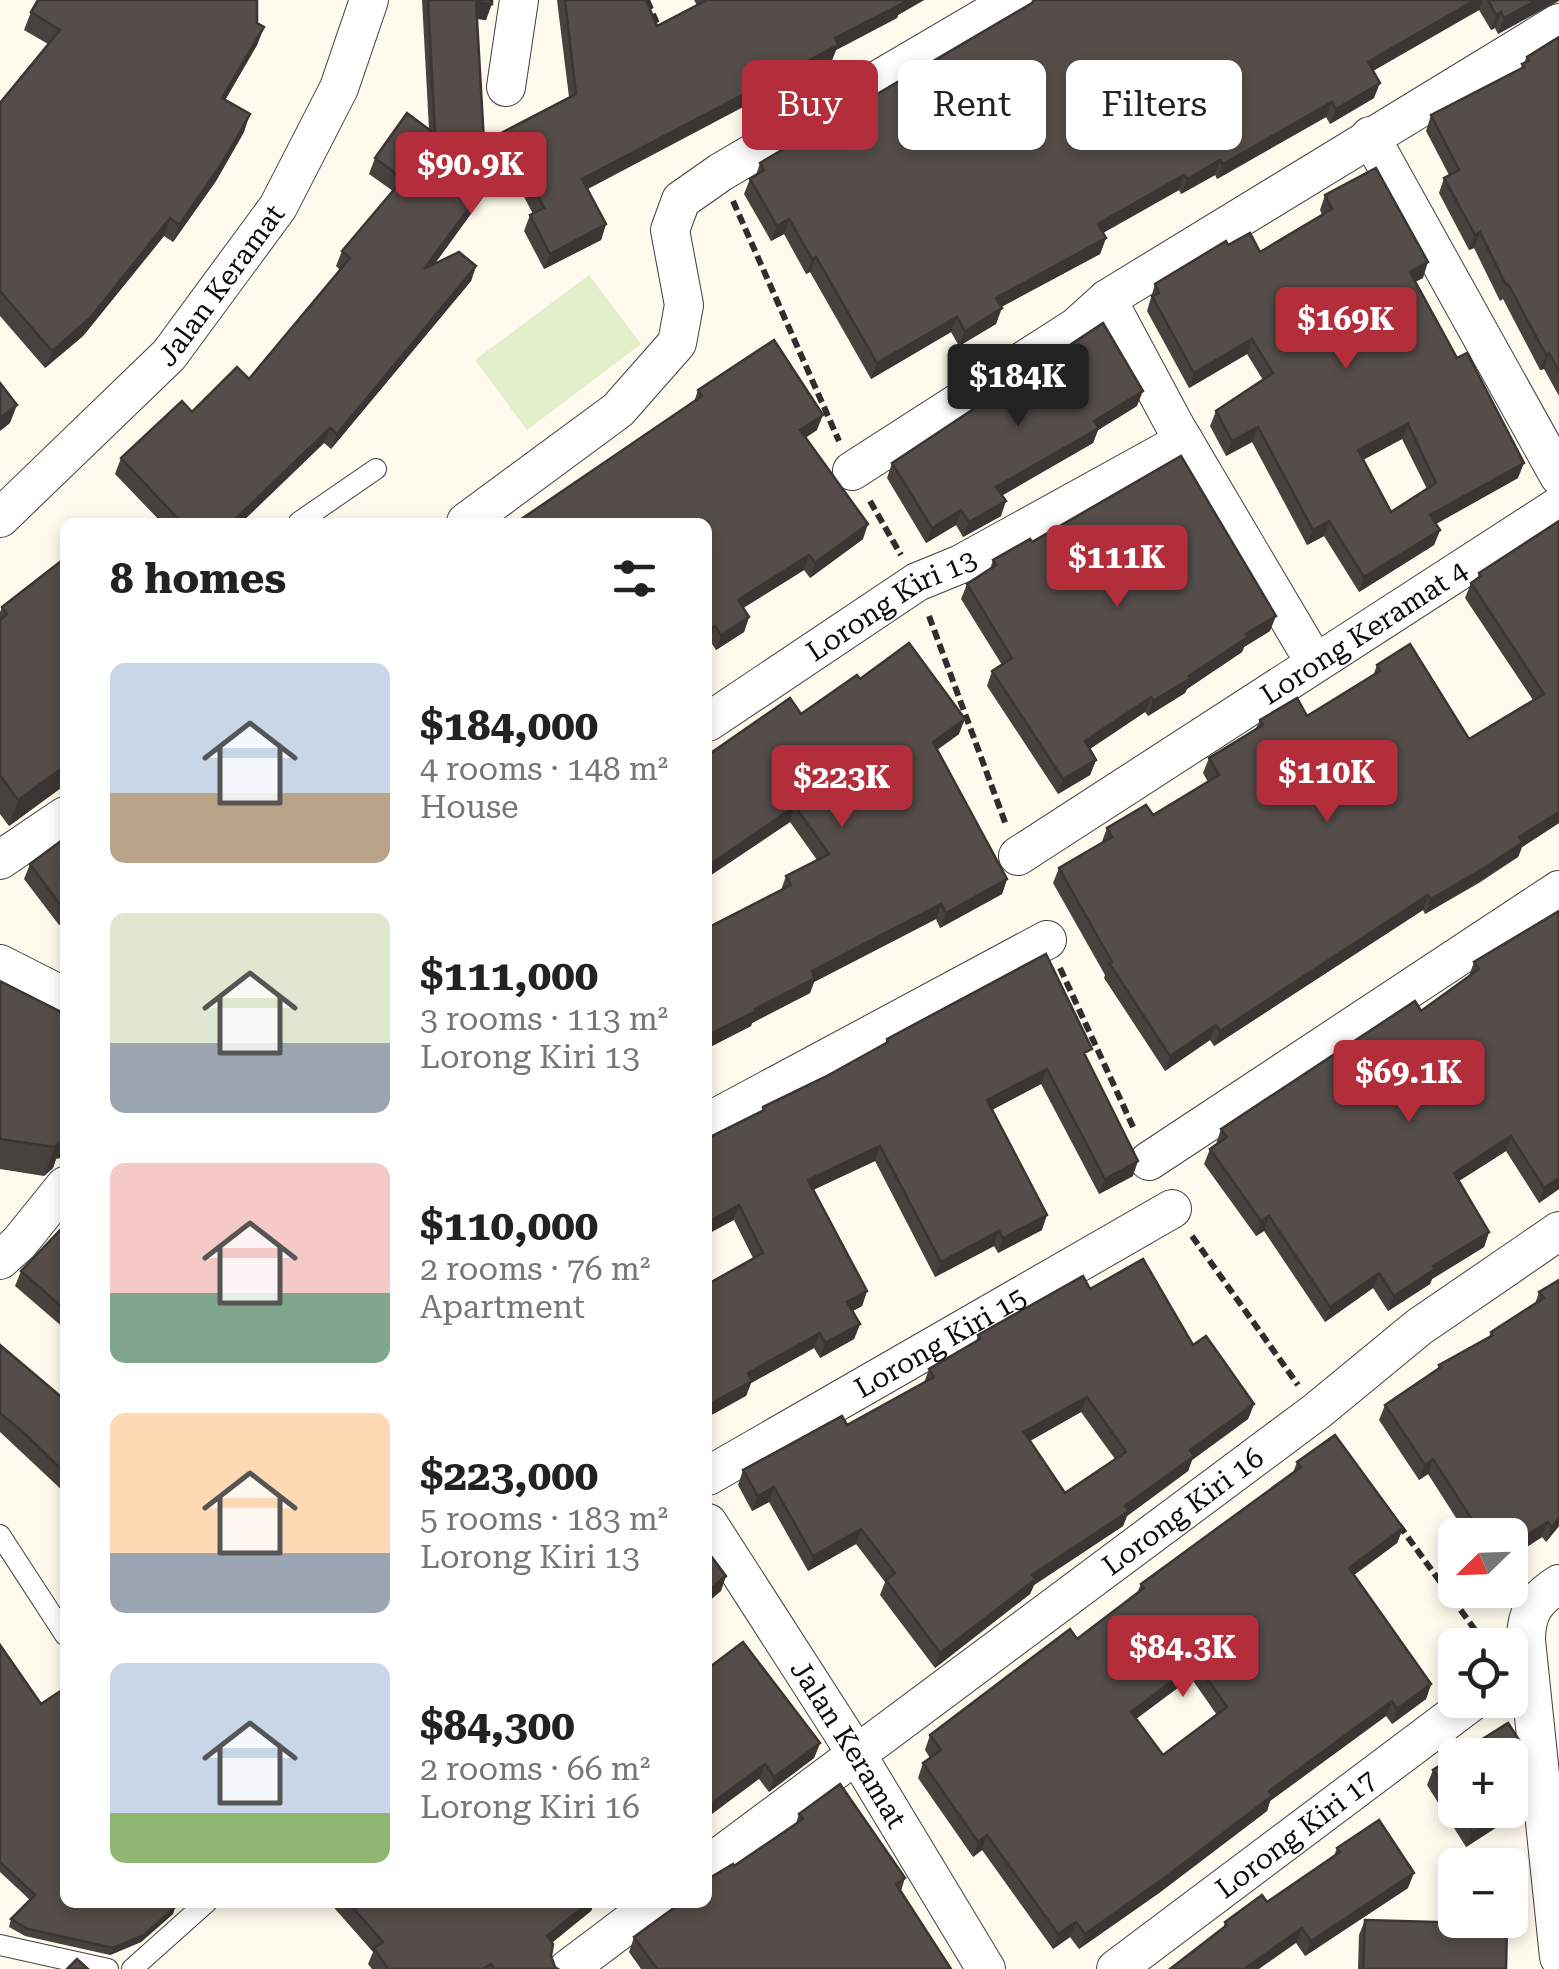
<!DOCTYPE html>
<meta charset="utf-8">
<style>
:root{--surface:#fff;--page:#f2f2f2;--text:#222;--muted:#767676;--accent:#b42d3b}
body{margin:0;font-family:"Roboto Serif",serif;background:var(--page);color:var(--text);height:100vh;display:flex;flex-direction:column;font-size:38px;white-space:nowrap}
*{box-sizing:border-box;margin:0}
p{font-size:32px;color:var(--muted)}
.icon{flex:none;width:55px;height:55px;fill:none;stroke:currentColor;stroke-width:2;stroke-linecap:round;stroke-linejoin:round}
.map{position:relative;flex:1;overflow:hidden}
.sheet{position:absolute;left:60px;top:518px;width:652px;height:1390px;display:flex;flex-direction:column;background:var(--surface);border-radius:15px;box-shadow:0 5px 15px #0003}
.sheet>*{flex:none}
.top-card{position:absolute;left:742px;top:60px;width:665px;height:90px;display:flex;gap:20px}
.needle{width:65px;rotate:247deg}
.buttons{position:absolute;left:1438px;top:1518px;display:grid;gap:20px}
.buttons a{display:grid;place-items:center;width:90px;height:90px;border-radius:15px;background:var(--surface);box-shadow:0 5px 15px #0003;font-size:50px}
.price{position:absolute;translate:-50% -85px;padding:0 22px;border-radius:10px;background:var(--accent);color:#fff;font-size:32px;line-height:65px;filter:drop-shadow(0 2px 5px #0008)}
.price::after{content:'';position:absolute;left:50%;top:60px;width:30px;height:22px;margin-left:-15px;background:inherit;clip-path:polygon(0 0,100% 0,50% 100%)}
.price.on{background:#222;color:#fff}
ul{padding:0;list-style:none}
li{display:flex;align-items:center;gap:30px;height:250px;padding:0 50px}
li span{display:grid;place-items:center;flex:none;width:280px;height:200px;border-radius:15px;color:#555}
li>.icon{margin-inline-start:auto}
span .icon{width:120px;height:120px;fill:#fffc;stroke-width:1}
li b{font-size:42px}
h2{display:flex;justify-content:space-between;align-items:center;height:120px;padding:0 50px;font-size:42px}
.chip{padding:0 35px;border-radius:15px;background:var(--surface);box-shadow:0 5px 15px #0003;font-size:35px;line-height:90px}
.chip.on{background:var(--accent);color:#fff}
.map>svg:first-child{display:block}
.pitch{fill:#e3eeca}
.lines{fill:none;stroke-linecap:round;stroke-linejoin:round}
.lane-casing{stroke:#3f3f3f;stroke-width:22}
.street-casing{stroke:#3f3f3f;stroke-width:40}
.path{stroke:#2e2e2e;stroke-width:6;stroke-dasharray:10 5;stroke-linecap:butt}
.lane{stroke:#fff;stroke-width:20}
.street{stroke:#fff;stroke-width:38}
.wall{fill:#48423f;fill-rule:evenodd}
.shaded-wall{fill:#3b3633}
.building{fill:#544d49;stroke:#3b3633;stroke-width:2.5;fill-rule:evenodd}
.labels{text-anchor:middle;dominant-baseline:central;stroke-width:10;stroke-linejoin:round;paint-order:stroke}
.street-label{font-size:28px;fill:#0c0c0c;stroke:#fff}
</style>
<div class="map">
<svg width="1559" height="1969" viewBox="0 0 1559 1969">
<rect width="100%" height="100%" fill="#fefaed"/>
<path class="pitch" d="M589 275 641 344 527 430 475 360Z"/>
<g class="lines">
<g class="lane-casing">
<path id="lane" d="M299 522 376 469
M0 1535 65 1635
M0 1945 108 1969
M132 1969 207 1902"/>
</g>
<g class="street-casing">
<g id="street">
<path d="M506 87 519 0"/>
<path d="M1370 136 1559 476"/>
<path d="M1107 299 1175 426 1315 663"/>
<path d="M852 471 1076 327 1107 299 1559 23"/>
<path id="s1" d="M0 518 169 355 278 207 339 88 369 0"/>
<path d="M466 522 618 410 677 343 684 305 670 230 681 200 721 172 1014 0"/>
<path id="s2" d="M708 722 917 582 961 564 1184 441"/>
<path id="s3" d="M1018 856 1559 506"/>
<path d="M0 860 65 816"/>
<path d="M0 964 65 997"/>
<path d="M708 1122 1047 940"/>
<path d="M1149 1161 1559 890"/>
<path d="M0 1260 19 1243 65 1186"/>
<path id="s4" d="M708 1476 1172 1209"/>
<path id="s5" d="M708 1523 857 1755 986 1969"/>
<path d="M1559 1584C1536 1599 1526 1611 1526 1640L1559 1957"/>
<path id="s6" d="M708 1865 1317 1411 1419 1327 1559 1231"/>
<path d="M568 1969 657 1902"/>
<path id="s7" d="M1116 1969 1474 1700"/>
</g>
</g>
<path class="path" d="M647 0 661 33
M733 201 839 441
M870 501 901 555
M929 616 1006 825
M1060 968 1134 1129
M1192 1236 1298 1385
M1399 1525 1486 1645"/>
<use href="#lane" class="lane"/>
<use href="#street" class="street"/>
</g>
<path class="wall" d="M422 0H492L486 20 477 19 484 142 569 97 557 0H646L657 26 697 5 694 0H924L898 15 897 18 836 50 832 60 588 189 606 224 601 240 544 269 524 231 530 215 533 214 507 164 434 265 476 266 471 281 331 449 324 443 242 522H161L115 474 121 458 192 412 249 379 340 270 336 266 342 251 393 191 369 174 375 158 429 129Z
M1034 0H1559V1L1498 34 1495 28 1491 30 1479 10 1373 71 1374 98 1330 124 1326 117 1217 179 1215 175 1181 194 1179 190 1103 233 1106 238 1100 254 1001 307 996 324 959 346 951 332 871 379 810 272 806 274 784 234 771 241 744 194 750 179 756 175 760 163 1032 3Z
M31 12 257 23 264 27 257 45 225 100 244 132 216 181 173 242 164 236 83 336 45 368 0 316V103L48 44 24 30Z
M1559 37V396L1544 369 1540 370 1503 299 1500 301 1474 248 1469 250 1439 193 1444 178 1449 175 1426 131 1431 115 1520 69 1527 57Z
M1325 195 1423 278 1415 282 1518 478 1436 524 1440 530 1434 545 1359 592 1324 536 1307 545 1252 442 1226 456 1210 426 1216 411 1263 380 1247 354 1189 388 1147 311 1155 284 1228 245 1260 252 1322 215 1320 210ZM1402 439 1427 489 1391 512 1363 460Z
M698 390 817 430 806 437 863 539 810 578 804 570 743 608 749 617 744 632 716 650 710 641 708 642V522L694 402Z
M1137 406 1098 430 1093 443 1002 495 1001 516 963 537 956 525 926 543 887 478 892 463Z
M1559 521V823L1522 847 1518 857 1479 883 1425 914 1423 910 1214 1046 1210 1040 1165 1071 1104 978 1105 975 1053 883 1059 868 1101 844 1107 828 1153 815 1208 782 1203 773 1209 758 1256 728 1260 720 1307 716 1373 676 1377 665 1469 739 1533 700 1465 598 1471 583 1477 579 1479 573Z
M1032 542 1270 631 1244 647 1242 652 1187 689 1185 693 1148 716 1145 712 1090 749 1096 760 1090 775 1058 794 987 686 992 671 1002 665 961 599 967 584 990 569 993 560Z
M65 558V785L9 826 0 814V612L2 607Z
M860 679 959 734 937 750 1007 879 1002 894 940 928 936 919 814 982 810 993 752 1023 751 1026 708 1048V920L711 926 781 890 786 876 817 860 790 822 708 877V755L801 714Z
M65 838V921L59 925 24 879 30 864Z
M1559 911V1189L1539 1203 1506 1151 1459 1181 1489 1232 1484 1247 1432 1279 1430 1284 1388 1311 1373 1288 1325 1322 1264 1231 1256 1236 1204 1164 1210 1149 1216 1144 1221 1129 1421 1011 1469 976 1474 962Z
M0 981 65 1014 56 1159 53 1168 44 1176 0 1169Z
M887 1039 1088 1061 1133 1176 1099 1194 1041 1084 992 1110 1042 1230 998 1253 994 1246 935 1277 875 1161 813 1190 867 1291 862 1306 852 1311 860 1324 854 1339 820 1358 814 1348 751 1383 746 1396 753 1258 734 1220 763 1107 825 1077 885 1044Z
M65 1225V1329L15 1286 21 1271Z
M1559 1280V1526L1546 1542 1542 1537 1510 1558V1535H1467L1428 1474 1419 1480 1379 1420 1385 1405 1437 1370 1439 1365 1489 1337 1491 1332 1535 1304 1539 1292Z
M1090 1289 1193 1345 1254 1404 1248 1419 1192 1460 1188 1471 1127 1516 1123 1526 1034 1585 1030 1594 935 1668 880 1595 885 1582 856 1544 808 1571 769 1502 752 1511 738 1485 743 1470 847 1425 924 1383 929 1369 976 1342 978 1335ZM1081 1412 1115 1459 1065 1493 1030 1441Z
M0 1345 65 1400V1493L0 1432Z
M1297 1462 1403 1528 1397 1543 1354 1575 1431 1684 1426 1699 1392 1724 1386 1716 1270 1801 1267 1811 1159 1893 1079 1949 1070 1937 1053 1949 982 1850 973 1857 918 1778 923 1763 930 1758 925 1750 930 1735 1077 1639 1137 1593 1141 1584 1293 1473ZM1191 1678 1217 1715 1163 1755 1136 1719Z
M0 1645 175 1907 173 1914 141 1942 110 1955 25 1936 9 1927 11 1919 30 1900 0 1872Z
M710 1667 820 1743 814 1758 769 1792 759 1779Z
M1455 1756V1810H1510L1511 1818 1466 1847 1427 1785 1433 1770Z
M799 1814 905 1878 901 1891 951 1969H641L629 1952 634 1937 796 1823Z
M1337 1848 1408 1888 1305 1956 1296 1943 1223 1929 1225 1922 1267 1902 1334 1856Z
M329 1902H595L591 1911 552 1942 551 1956 555 1967 558 1969H372L368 1964 373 1952Z
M1365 1920 1506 1969H1358L1359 1935Z"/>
<path class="shaded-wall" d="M903 0H924L898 15 897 18 836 50 832 60 577 194 582 179Z
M1475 0H1483L1479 10 1362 77 1368 62Z
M1537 0H1558L1498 34 1504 18Z
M476 2 492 4 486 20 471 18Z
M1501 12 1495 28 1491 30 1496 15Z
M264 27 257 45 216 116 222 98Z
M1380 83 1374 98 1330 124 1336 109Z
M1332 102 1326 117 1217 179 1223 164Z
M250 114 244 132 216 181 173 242 179 225Z
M513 148 507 164 419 285 424 269Z
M1220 160 1215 175 1181 194 1187 179Z
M1184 175 1179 190 1092 239 1098 224Z
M170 218 164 236 83 336 45 368 52 351Z
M789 219 784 234 771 241 777 226Z
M606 224 601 240 544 269 550 254Z
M1480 232 1474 248 1469 250 1475 235Z
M1106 238 1100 254 990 313 996 298Z
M816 257 810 272 806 274 812 259Z
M1428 262 1423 278 1404 287 1410 272Z
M476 266 471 281 331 449 337 434Z
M1002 308 996 324 959 346 965 331Z
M957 317 951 332 871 379 877 363Z
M1252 339 1247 354 1189 388 1194 373Z
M1549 353 1544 369 1540 370 1546 355Z
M1143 391 1137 406 1098 430 1093 443 991 502 996 487 1094 421Z
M17 405 10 423 0 431V418Z
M823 415 817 430 795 445 800 430Z
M1408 424 1402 439 1353 465 1358 450Z
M1258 427 1252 442 1226 456 1232 441Z
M330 428 324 443 242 522H232Z
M1524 463 1518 478 1425 530 1430 515Z
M1006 501 1001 516 963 537 969 522Z
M961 510 956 525 926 543 932 528Z
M1329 521 1324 536 1307 545 1313 530Z
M868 524 863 539 810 578 815 563Z
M1440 530 1434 545 1359 592 1364 577Z
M809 555 804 570 732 615 738 600Z
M1276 616 1270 631 1244 647 1242 652 1187 689 1185 693 1148 716 1153 701 1246 634Z
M749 617 744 632 716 650 721 635Z
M715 626 710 641 708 642V630Z
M1151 697 1145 712 1079 756 1085 741Z
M965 719 959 734 927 757 933 742Z
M1096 760 1090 775 1058 794 1063 779Z
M65 766V785L9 826 18 800Z
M795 806 790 822 708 877V866Z
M1559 812V823L1522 847 1518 857 1425 914 1431 899 1519 837Z
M1007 879 1002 894 940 928 946 913Z
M1428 895 1423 910 1214 1046 1220 1031Z
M941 904 936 919 814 982 810 993 752 1023 751 1026 708 1048V1035L755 1009 812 971Z
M65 910V921L59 925Z
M1216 1025 1210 1040 1165 1071 1170 1056Z
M1047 1069 1041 1084 982 1115 987 1100Z
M65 1130V1157L56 1159 53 1168 44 1176 55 1147Z
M1511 1136 1506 1151 1448 1188 1454 1173Z
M880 1146 875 1161 802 1195 808 1180Z
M1138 1161 1133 1176 1099 1194 1105 1179Z
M1559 1178V1189L1539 1203 1544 1188Z
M739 1205 734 1220 708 1234V1222Z
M1047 1215 1042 1230 998 1253 1003 1238Z
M1269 1216 1264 1231 1256 1236 1261 1221Z
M999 1231 994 1246 935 1277 941 1262Z
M1489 1232 1484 1247 1432 1279 1430 1284 1388 1311 1394 1296 1433 1266Z
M1379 1273 1373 1288 1325 1322 1330 1307Z
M867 1291 862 1306 842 1317 847 1302Z
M860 1324 854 1339 820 1358 825 1343Z
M820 1333 814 1348 751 1383 746 1396 708 1417V1405L748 1373Z
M1087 1397 1081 1412 1019 1447 1024 1432Z
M1254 1404 1248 1419 1192 1460 1188 1471 1127 1516 1123 1526 1034 1585 1030 1594 935 1668 940 1653 1032 1575 1125 1506 1190 1450Z
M1433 1459 1428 1474 1419 1480 1425 1465Z
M774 1487 769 1502 752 1511 758 1496Z
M1559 1518V1526L1546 1542 1552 1527Z
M1548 1522 1542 1537 1510 1558V1546Z
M1403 1528 1397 1543 1343 1583 1349 1568Z
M861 1529 856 1544 808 1571 813 1556Z
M726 1576 721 1591 708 1602V1591Z
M1196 1663 1191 1678 1125 1727 1131 1712Z
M1431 1684 1426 1699 1392 1724 1397 1709Z
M1392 1701 1386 1716 1270 1801 1267 1811 1159 1893 1079 1949 1085 1934 1269 1791Z
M820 1743 814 1758 769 1792 774 1777Z
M765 1764 759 1779 708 1817V1806Z
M1517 1803 1511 1818 1466 1847 1472 1832 1506 1810H1510V1808Z
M987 1835 982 1850 973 1857 978 1842Z
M1414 1873 1408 1888 1305 1956 1311 1941Z
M588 1902H595L591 1911 542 1951 547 1936Z
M175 1907 173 1914 141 1942 110 1955 113 1948Z
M1076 1922 1070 1937 1053 1949 1058 1934Z
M1302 1928 1296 1943 1259 1969H1243Z"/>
<path class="building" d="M38 0H257V23L264 27 222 98 250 114 222 163 179 225 170 218 90 318 52 351 0 291V103L60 30 31 12Z
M428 0H492V4L476 2 484 142 576 94 565 0H646L657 26 707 0H903V3L835 38 838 45 582 179 606 224 550 254 530 215 544 208 513 148 424 269 459 252 476 266 337 434 330 428 232 522H181L121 458 182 401 192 412 237 367 249 379 350 258 342 251 403 179 375 158 407 113 435 134Z
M1034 0H1475L1368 62 1380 83 1336 109 1332 102 1223 164 1220 160 1187 179 1184 175 1098 224 1106 238 996 298 1002 308 965 331 957 317 877 363 816 257 812 259 789 219 777 226 750 179 764 170 760 163 1032 3Z
M1488 0H1537L1504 18 1501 12 1496 15Z
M1559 37V371L1549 353 1546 355 1508 284 1506 285 1480 232 1475 235 1444 178 1459 170 1431 115 1524 67 1522 64 1529 61 1527 57Z
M1376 168 1428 262 1410 272 1457 358 1467 353 1524 463 1430 515 1440 530 1364 577 1329 521 1313 530 1258 427 1232 441 1216 411 1273 373 1252 339 1194 373 1152 296 1159 293 1155 284 1226 241 1228 245 1250 233 1260 252 1332 209 1325 195ZM1408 424 1436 483 1391 512 1358 450Z
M1103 323 1143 391 1094 421 1099 428 996 487 1006 501 969 522 961 510 932 528 892 463Z
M774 340 823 415 800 430 868 524 815 563 809 555 738 600 749 617 721 635 715 626 708 630V522H517L702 396 698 390Z
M0 383 17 405 0 418Z
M1181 456 1276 616 1246 634 1248 637 1189 676 1191 678 1153 701 1151 697 1085 741 1096 760 1063 779 992 671 1012 658 967 584 996 565 993 560 1030 539 1032 542Z
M1559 521V812L1519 837 1523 842 1484 868 1431 899 1428 895 1220 1031 1216 1025 1170 1056 1109 963 1112 962 1059 868 1112 837 1107 828 1146 805 1153 815 1219 775 1209 758 1263 725 1260 720 1297 698 1307 716 1380 671 1377 665 1410 644 1469 739 1544 694 1471 583 1481 576 1479 573Z
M65 558V766L18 800 0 775V620L7 614 2 607Z
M909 643 965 719 933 742 1007 879 946 913 941 904 812 971 815 978 755 1009 756 1011 708 1035V920L711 926 791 885 786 876 829 854 795 806 708 866V755L790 698 801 714 857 675 860 679Z
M65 838V910H64L30 864Z
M1559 911V1178L1544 1188 1511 1136 1454 1173 1489 1232 1433 1266 1435 1269 1394 1296 1379 1273 1330 1307 1269 1216 1261 1221 1210 1149 1227 1137 1221 1129 1415 1001 1421 1011 1479 969 1474 962Z
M1046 954 1092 1049 1084 1053 1138 1161 1105 1179 1047 1069 987 1100 1047 1215 1003 1238 999 1231 941 1262 880 1146 808 1180 867 1291 847 1302 860 1324 825 1343 820 1333 748 1373 752 1381 708 1405V1284L763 1253 739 1205 708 1222V1138L764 1110 763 1107 825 1077 888 1042 887 1039Z
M0 981 65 1014V1130L64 1139 55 1147 0 1139Z
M65 1225V1310L21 1271Z
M1143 1259 1193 1345 1206 1336 1254 1404 1190 1450 1194 1456 1125 1506 1129 1511 1032 1575 1036 1579 940 1653 886 1580 895 1573 861 1529 813 1556 774 1487 758 1496 743 1470 842 1416 847 1425 934 1377 929 1369 980 1339 978 1335 1083 1276 1090 1289ZM1087 1397 1126 1452 1065 1493 1024 1432Z
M1559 1280V1518L1552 1527 1548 1522 1510 1546V1535H1482L1433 1459 1425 1465 1385 1405 1441 1367 1439 1365 1493 1335 1491 1332 1544 1298 1539 1292Z
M0 1345 65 1400V1473L24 1433 0 1413Z
M1335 1435 1403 1528 1349 1568 1431 1684 1397 1709 1392 1701 1269 1791 1272 1796 1164 1878 1085 1934 1076 1922 1058 1934 987 1835 978 1842 923 1763 941 1750 930 1735 1070 1629 1077 1639 1144 1588 1141 1584 1301 1467 1297 1462ZM1196 1663 1227 1707 1163 1755 1131 1712Z
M708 1552 726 1576 708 1591Z
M743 1642 820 1743 774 1777 765 1764 708 1806V1664L710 1667Z
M0 1645 41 1704 65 1688V1902H175V1907L144 1935 113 1948 28 1929 11 1919 35 1895 0 1862Z
M1508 1723 1521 1743 1525 1780 1517 1803 1510 1808V1755H1457Z
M1455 1756V1805L1433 1770Z
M840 1784 905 1878 896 1884 951 1969H657L634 1937 682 1902H708V1879L733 1864 734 1866 803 1819 799 1814Z
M1458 1810H1506L1472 1832Z
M1379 1820 1414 1873 1311 1941 1302 1928 1244 1969H1170L1227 1925 1225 1922 1262 1895 1267 1902 1340 1852 1337 1848Z
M348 1902H589L547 1936 553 1944 551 1956 555 1967 558 1969H494L491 1964 483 1969H388L374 1948 383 1942Z
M1365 1920 1507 1924 1506 1969H1363Z
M77 1959 88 1969H67Z"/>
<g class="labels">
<g class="street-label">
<text stroke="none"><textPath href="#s1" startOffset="322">Jalan Keramat</textPath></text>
<text stroke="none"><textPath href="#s2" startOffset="218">Lorong Kiri 13</textPath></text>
<text stroke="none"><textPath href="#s3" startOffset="412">Lorong Keramat 4</textPath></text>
<text stroke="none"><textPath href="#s4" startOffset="268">Lorong Kiri 15</textPath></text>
<text stroke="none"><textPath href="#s6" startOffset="592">Lorong Kiri 16</textPath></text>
<text stroke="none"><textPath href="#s5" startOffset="262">Jalan Keramat</textPath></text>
<text stroke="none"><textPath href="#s7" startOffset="225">Lorong Kiri 17</textPath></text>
</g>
</g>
</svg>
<div class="buttons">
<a><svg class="needle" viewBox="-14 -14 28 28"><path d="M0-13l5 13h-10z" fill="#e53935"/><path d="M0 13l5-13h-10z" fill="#767676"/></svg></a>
<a><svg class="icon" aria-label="locate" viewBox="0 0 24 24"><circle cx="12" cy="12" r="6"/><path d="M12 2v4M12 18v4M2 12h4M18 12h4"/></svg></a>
<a>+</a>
<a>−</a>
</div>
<b class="price" style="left:471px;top:217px">$90.9K</b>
<b class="price" style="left:1346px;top:372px">$169K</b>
<b class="price on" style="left:1018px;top:429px">$184K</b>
<b class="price" style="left:1117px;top:610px">$111K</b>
<b class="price" style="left:1327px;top:825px">$110K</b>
<b class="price" style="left:842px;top:830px">$223K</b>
<b class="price" style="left:1409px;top:1125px">$69.1K</b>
<b class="price" style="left:1183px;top:1700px">$84.3K</b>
<div class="top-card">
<a class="chip on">Buy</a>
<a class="chip">Rent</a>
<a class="chip">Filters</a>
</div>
<section class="sheet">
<h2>8 homes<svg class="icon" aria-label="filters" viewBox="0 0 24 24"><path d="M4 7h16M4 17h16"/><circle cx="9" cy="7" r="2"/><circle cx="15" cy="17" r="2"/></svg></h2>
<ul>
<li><span style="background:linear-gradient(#c9d6e8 65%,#b9a48a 0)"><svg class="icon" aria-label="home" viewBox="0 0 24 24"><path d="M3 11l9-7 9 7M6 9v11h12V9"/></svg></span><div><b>$184,000</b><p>4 rooms · 148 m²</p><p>House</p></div></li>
<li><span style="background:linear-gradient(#dfe7d0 65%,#9aa5b1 0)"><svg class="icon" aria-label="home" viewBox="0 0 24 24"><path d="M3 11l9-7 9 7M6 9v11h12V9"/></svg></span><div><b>$111,000</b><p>3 rooms · 113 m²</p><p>Lorong Kiri 13</p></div></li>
<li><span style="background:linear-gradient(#f6c9c9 65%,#7fa58c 0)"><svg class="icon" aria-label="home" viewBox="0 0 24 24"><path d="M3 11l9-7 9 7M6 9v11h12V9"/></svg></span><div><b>$110,000</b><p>2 rooms · 76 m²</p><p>Apartment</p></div></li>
<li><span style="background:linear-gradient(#ffd9b3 70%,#9aa5b1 0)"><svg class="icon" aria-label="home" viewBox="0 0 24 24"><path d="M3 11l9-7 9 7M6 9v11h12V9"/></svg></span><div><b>$223,000</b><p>5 rooms · 183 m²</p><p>Lorong Kiri 13</p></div></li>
<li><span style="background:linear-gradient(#c9d6e8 75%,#8fb573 0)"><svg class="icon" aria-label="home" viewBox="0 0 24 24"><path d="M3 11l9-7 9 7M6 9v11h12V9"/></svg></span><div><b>$84,300</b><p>2 rooms · 66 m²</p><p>Lorong Kiri 16</p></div></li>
</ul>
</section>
</div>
